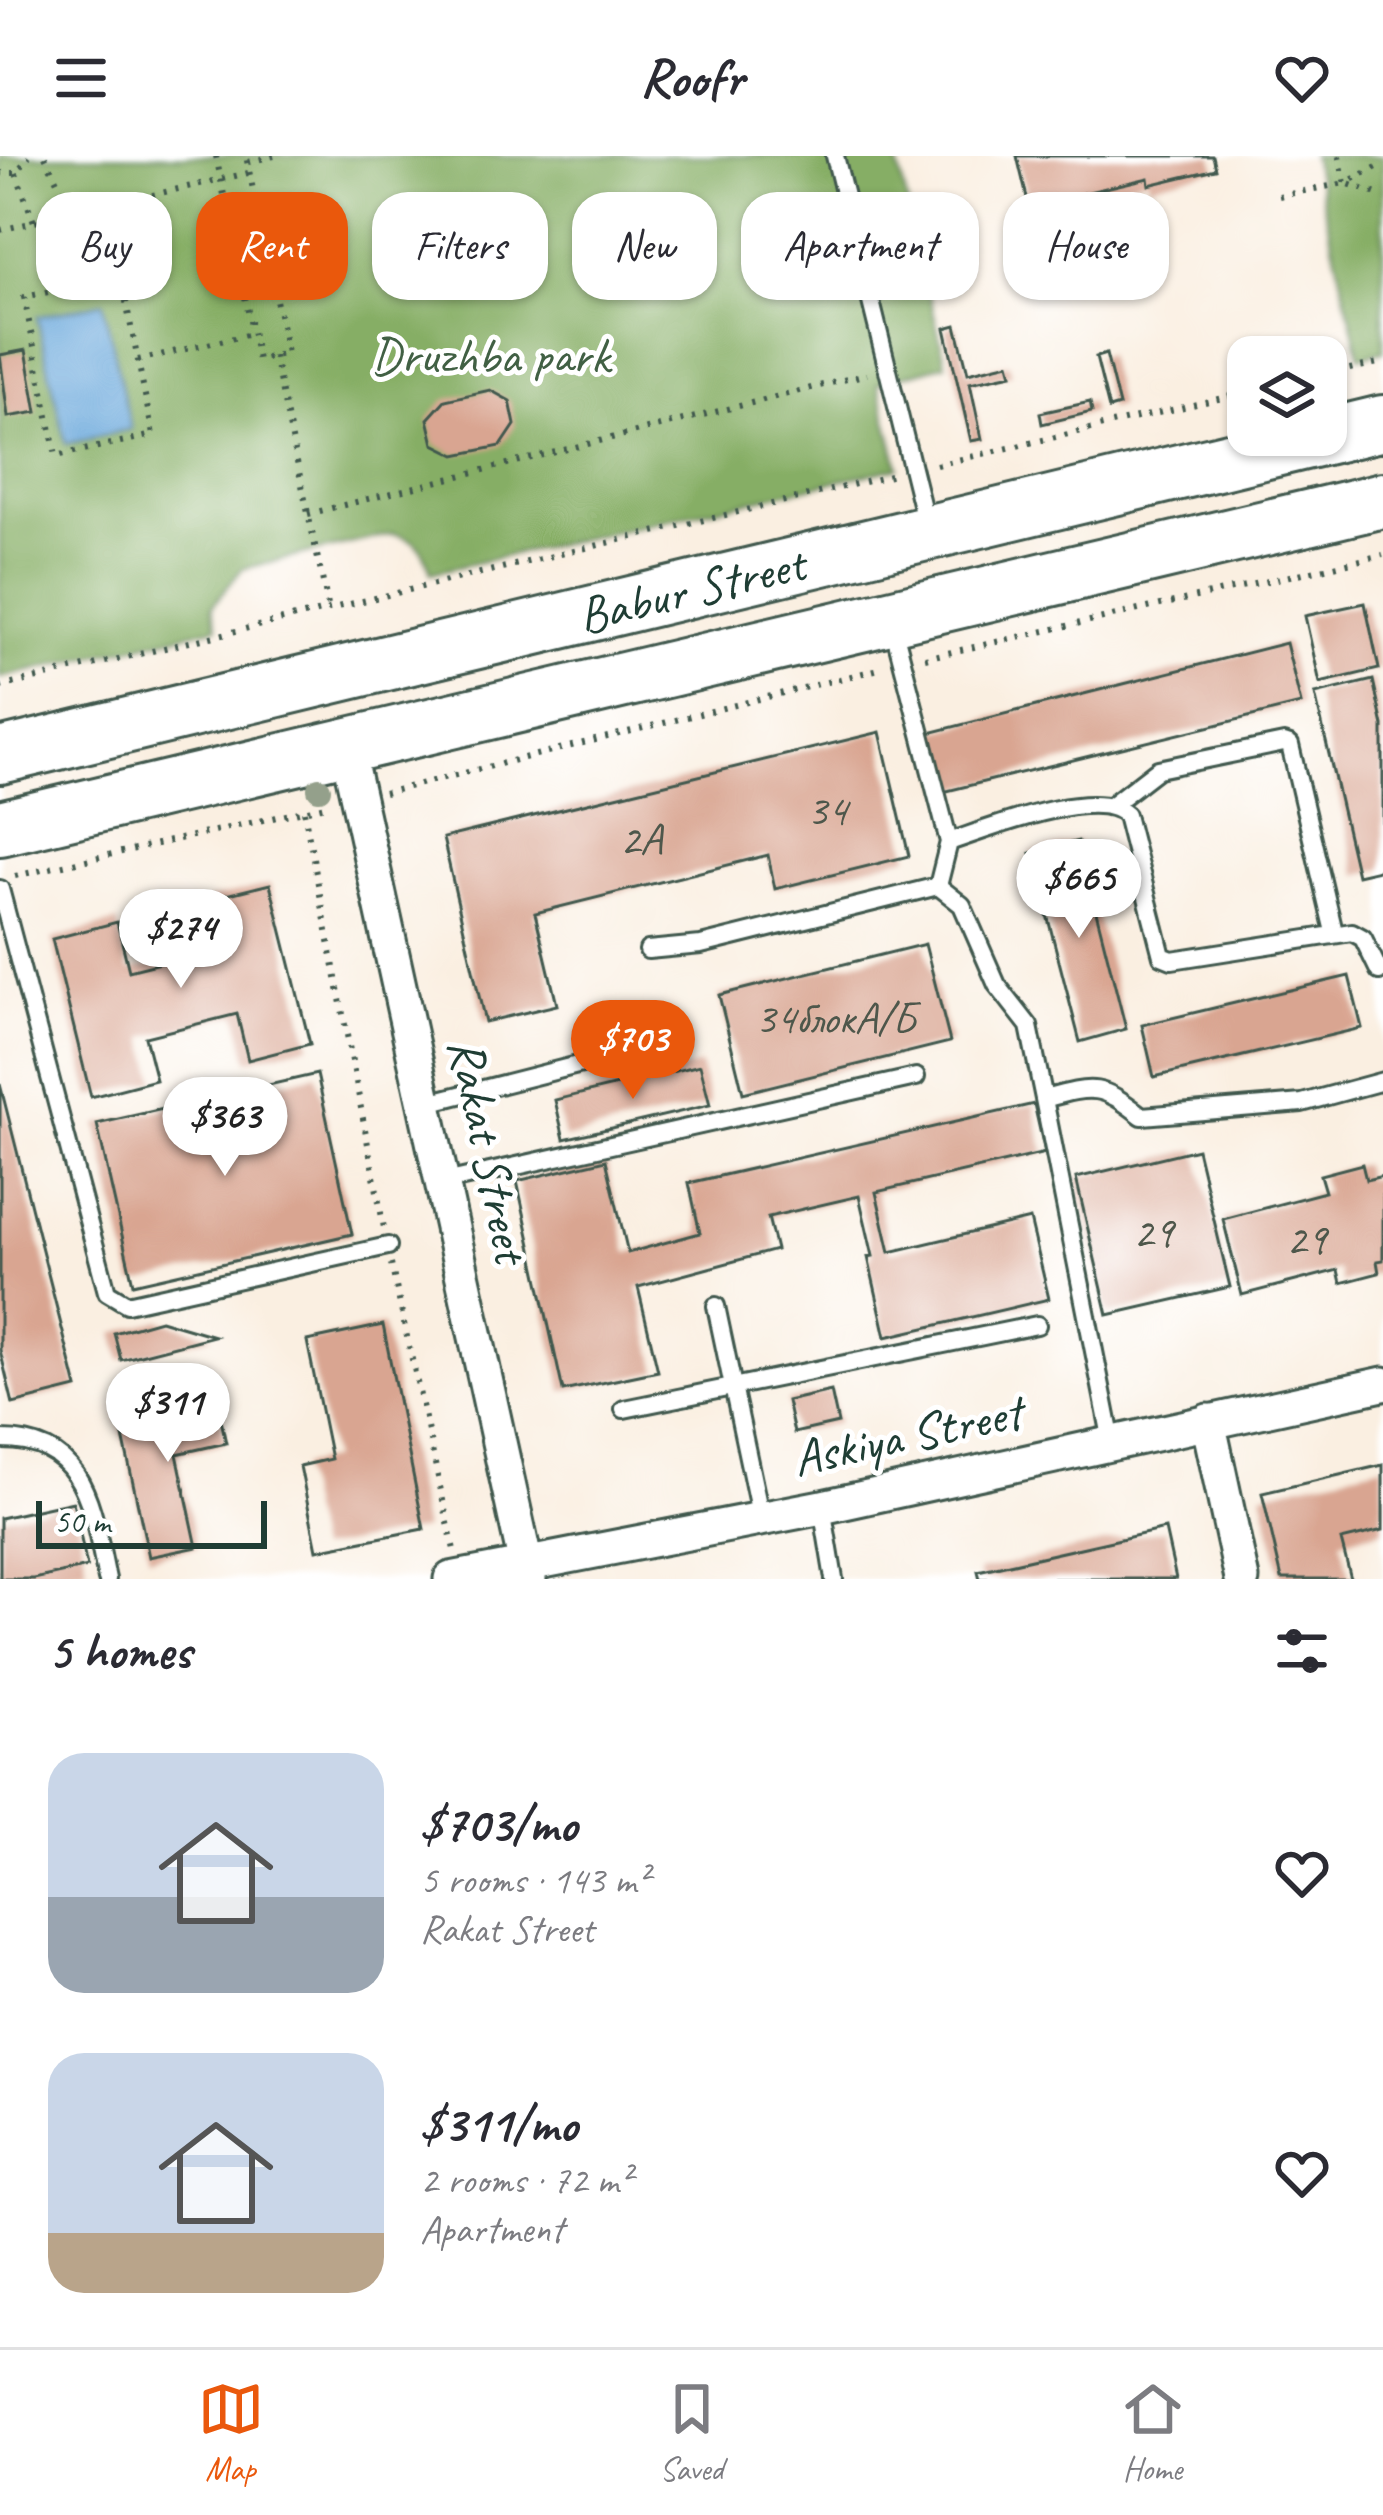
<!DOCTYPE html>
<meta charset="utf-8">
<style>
:root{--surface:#fff;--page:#f7f7f7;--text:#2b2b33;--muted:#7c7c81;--line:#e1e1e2;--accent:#ea580c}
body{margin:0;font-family:Caveat,sans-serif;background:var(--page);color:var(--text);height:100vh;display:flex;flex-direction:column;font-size:45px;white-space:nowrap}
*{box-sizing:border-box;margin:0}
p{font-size:39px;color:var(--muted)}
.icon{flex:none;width:66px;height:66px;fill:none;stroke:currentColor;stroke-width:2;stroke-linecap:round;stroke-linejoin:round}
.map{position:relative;height:1423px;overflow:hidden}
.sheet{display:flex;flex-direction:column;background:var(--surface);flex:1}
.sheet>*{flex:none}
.hud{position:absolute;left:36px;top:36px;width:1311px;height:108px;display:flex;gap:24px}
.tools{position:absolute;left:1227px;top:180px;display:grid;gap:24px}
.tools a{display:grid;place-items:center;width:120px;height:120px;border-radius:24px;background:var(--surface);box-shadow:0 3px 9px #0004;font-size:60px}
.scale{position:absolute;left:36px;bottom:30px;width:231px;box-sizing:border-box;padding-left:12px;border:6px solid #1f3d34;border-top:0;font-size:33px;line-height:42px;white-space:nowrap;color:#1f3d34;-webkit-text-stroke:9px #fff;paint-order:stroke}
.price{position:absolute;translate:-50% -102px;padding:0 27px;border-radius:42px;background:#fff;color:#222;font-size:39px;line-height:78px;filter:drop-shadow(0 3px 6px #0008)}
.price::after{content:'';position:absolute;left:50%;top:72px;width:36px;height:27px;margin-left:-18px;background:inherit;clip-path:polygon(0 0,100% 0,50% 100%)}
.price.selected{background:var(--accent);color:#fff}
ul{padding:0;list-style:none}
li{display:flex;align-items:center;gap:36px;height:300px;padding:0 48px}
li span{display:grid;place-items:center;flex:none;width:336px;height:240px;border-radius:36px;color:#555}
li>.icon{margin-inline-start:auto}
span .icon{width:144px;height:144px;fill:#fffc;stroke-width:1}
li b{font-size:51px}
h2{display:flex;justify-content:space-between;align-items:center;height:144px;padding:0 48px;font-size:51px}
.chip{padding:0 42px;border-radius:36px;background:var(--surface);box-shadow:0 3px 9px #0004;font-size:42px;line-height:108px}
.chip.selected{background:var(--accent);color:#fff}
header{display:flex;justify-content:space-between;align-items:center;height:156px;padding:0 48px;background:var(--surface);font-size:54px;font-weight:800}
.menu{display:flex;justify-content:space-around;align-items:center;height:168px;border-top:3px solid var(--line);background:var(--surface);font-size:33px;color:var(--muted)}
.menu a{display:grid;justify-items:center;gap:6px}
.menu .selected{color:var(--accent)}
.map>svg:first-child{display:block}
.forest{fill:#86ae65;stroke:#52764c;stroke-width:3}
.water{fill:#69a7db;stroke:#447288;stroke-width:3}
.building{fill:#d9a591}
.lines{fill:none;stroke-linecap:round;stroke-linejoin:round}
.lane-casing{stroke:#40584e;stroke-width:22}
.street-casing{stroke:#40584e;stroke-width:39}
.primary-casing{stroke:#40584e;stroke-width:60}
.path{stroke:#40584e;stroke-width:6;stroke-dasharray:3 9;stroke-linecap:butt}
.lane{stroke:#fff;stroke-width:16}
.street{stroke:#fff;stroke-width:33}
.primary{stroke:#fff;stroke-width:54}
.tree{fill:#94a08b}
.labels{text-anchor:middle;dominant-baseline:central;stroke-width:10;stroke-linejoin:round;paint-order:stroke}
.number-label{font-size:45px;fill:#4e574b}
.park-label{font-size:51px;fill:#416044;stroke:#fff}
.street-label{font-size:51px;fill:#1f3d34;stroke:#fff}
</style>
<header><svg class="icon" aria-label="menu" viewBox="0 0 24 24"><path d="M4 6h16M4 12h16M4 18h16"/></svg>Roofr<svg class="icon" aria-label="heart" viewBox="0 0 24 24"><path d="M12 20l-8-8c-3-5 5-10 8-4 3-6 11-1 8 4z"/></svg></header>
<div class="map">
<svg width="1383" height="1423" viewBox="0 0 1383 1423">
<rect width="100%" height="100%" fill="#fff"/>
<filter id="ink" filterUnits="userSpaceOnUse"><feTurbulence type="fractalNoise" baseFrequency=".00833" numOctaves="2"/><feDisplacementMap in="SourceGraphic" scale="24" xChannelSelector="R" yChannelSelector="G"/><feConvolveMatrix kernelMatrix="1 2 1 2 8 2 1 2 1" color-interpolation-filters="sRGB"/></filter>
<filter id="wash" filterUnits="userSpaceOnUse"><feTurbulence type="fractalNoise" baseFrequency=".004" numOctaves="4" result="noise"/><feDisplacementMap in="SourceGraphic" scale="48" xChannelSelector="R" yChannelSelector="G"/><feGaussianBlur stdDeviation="2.7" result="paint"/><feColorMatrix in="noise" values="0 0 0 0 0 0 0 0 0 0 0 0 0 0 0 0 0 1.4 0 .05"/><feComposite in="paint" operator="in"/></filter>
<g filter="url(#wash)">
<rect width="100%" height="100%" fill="#faefe1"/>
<path class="forest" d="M0 0H896L946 208 878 227 899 311 431 417C425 394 416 381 392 378L242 413 212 450 217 471 0 522Z
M1312 0H1383V195L1360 201Z"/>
<path class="water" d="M103 146 131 273 66 288 37 161Z"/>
<g id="blocks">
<path class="building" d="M1017 0H1213L1216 13 1149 29 1148 22 1029 50Z
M956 169 968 217 1009 207 1012 218 970 227 982 283 971 285 945 172Z
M26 194 37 256 8 261 0 199Z
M1106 198 1119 250 1109 253 1096 201Z
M490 234 510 245 515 269 501 290 456 299 434 288 428 263 445 244Z
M1090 246 1092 256 1042 268 1040 257Z
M1365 447 1379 513 1320 527 1305 460Z
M1286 487 1301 548 943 636 929 577Z
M1373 524 1383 570V713L1357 719 1315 538Z
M880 576 909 700 775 733 768 699 535 757 557 849 485 866 443 682Z
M1078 685 1126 873 1080 886 1031 697Z
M270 728 310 888 248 904 237 858 145 881 156 924 91 941 52 783 117 766 129 815 221 792 209 743Z
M925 788 950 886 743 937 719 839Z
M1349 820 1362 872 1154 921 1142 869Z
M700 909 710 949 564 983 555 944Z
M317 918 352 1078 133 1128 97 968Z
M0 928 77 1232 13 1248 0 1194Z
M1034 948 1045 997 876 1036 890 1096 1030 1063 1049 1143 886 1181 868 1101 873 1100 859 1040 768 1061 776 1094 638 1131 658 1215 563 1235 517 1025 606 1004 628 1097 700 1077 689 1027Z
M1197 993 1230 1131 1108 1159 1076 1022Z
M1362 1008 1366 1024 1383 1020V1104L1377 1105 1379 1117 1341 1127 1338 1114 1242 1139 1223 1063 1325 1036 1320 1019Z
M160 1164 214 1180 121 1204 114 1177Z
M383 1169 424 1373 317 1394 300 1310 331 1303 307 1185Z
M831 1235 838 1267 794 1277 787 1245Z
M215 1236 226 1287 177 1298 197 1391 149 1401 118 1257Z
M1383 1309V1374L1341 1384 1351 1423H1282L1262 1337Z
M73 1346 87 1411 34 1423H0V1362Z
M1165 1373 1176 1423H980L978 1415Z"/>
</g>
</g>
<g filter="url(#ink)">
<use href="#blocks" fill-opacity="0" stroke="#40584e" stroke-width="3"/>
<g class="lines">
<g class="lane-casing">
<path id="lane" d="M835 0 927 372
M892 466 949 686
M1110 650 1158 613 1284 587 1290 589 1334 776
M938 730 962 749 997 829 1029 870 1044 943
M0 733 107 1136 127 1148 388 1090
M648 794 701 789 938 730 949 686C986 674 1096 629 1126 659L1162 800 1172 804 1352 776 1363 782 1379 815 1383 814
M428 947 625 897
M445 1026 916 921
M716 1150 761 1363
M624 1253 1037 1169
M0 1284C89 1283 92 1356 107 1423
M1112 1286 1044 943C1095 929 1101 928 1142 960L1302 947 1383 925
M822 1351 834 1423"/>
</g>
<g class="street-casing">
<path id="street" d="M346 588 529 1423
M1208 1265 1242 1423
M451 1423 822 1351 1383 1228"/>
</g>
<g class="primary-casing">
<g id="primary">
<path id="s1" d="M0 600 1383 267"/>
<path d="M0 672 1383 344"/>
</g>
</g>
<path class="path" d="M45 0 72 56
M216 0 258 204 287 197 246 0
M436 0V2
M1339 0 1345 27 1383 8
M248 6 274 0
M0 17H16L29 0
M16 17 34 66
M1279 40 1345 27 1383 40
M0 74 248 17
M239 113 268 107
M121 121 153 279 56 300 24 141Z
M274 200 329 454
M138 204 251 178
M1326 218 1383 206
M936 309 1248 236
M308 358 867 218
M925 502 1383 399
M0 531 894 319
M384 637 883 512
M304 655 384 1072
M15 720 330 649
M391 1108 454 1394"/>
<use href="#lane" class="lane"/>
<use href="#street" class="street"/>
<use href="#primary" class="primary"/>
</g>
<circle class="tree" cx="319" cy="633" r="12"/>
</g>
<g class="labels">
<g class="number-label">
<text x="827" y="654">34</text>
<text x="641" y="683">2А</text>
<text x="835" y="862">34блокА/Б</text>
<text x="1153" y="1076">29</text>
<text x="1306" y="1083">29</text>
</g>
<g class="park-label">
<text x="490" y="199">Druzhba park</text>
</g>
<g class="street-label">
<text stroke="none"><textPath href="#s1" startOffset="711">Babur Street</textPath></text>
<text transform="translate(489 994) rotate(78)">Rakat Street</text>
<text transform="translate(907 1279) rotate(-12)">Askiya Street</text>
</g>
</g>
</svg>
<div class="tools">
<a><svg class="icon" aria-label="layers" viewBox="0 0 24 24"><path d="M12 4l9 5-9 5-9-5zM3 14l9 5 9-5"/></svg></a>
</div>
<div class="scale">50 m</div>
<b class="price" style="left:1079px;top:785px">$665</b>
<b class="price" style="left:181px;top:835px">$274</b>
<b class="price selected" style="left:633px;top:946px">$703</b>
<b class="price" style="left:225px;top:1023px">$363</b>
<b class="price" style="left:168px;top:1309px">$311</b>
<div class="hud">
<a class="chip">Buy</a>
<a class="chip selected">Rent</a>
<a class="chip">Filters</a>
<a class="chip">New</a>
<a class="chip">Apartment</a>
<a class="chip">House</a>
</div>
</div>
<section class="sheet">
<h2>5 homes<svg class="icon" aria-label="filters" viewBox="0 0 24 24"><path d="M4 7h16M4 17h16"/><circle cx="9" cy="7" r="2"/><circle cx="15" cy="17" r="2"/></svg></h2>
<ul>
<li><span style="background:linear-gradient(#c9d6e8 60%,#9aa5b1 0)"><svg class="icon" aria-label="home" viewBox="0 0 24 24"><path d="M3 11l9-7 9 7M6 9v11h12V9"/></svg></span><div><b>$703/mo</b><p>5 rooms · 143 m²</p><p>Rakat Street</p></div><svg class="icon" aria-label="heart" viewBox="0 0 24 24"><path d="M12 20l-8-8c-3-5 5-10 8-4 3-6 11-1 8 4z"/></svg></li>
<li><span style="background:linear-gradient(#c9d6e8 75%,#b9a48a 0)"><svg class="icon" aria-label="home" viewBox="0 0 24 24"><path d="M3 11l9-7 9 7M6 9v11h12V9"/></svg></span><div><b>$311/mo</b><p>2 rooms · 72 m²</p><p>Apartment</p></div><svg class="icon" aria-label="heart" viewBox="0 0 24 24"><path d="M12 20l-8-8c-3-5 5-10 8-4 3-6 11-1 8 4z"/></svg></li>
</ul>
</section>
<nav class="menu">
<a class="selected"><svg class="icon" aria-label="map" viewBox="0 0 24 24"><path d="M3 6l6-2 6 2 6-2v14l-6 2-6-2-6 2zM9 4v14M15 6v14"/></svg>Map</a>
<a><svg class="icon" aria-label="saved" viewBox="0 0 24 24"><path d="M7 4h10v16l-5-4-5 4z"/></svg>Saved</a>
<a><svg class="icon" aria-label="home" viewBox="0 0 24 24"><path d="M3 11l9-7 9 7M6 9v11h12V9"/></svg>Home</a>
</nav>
